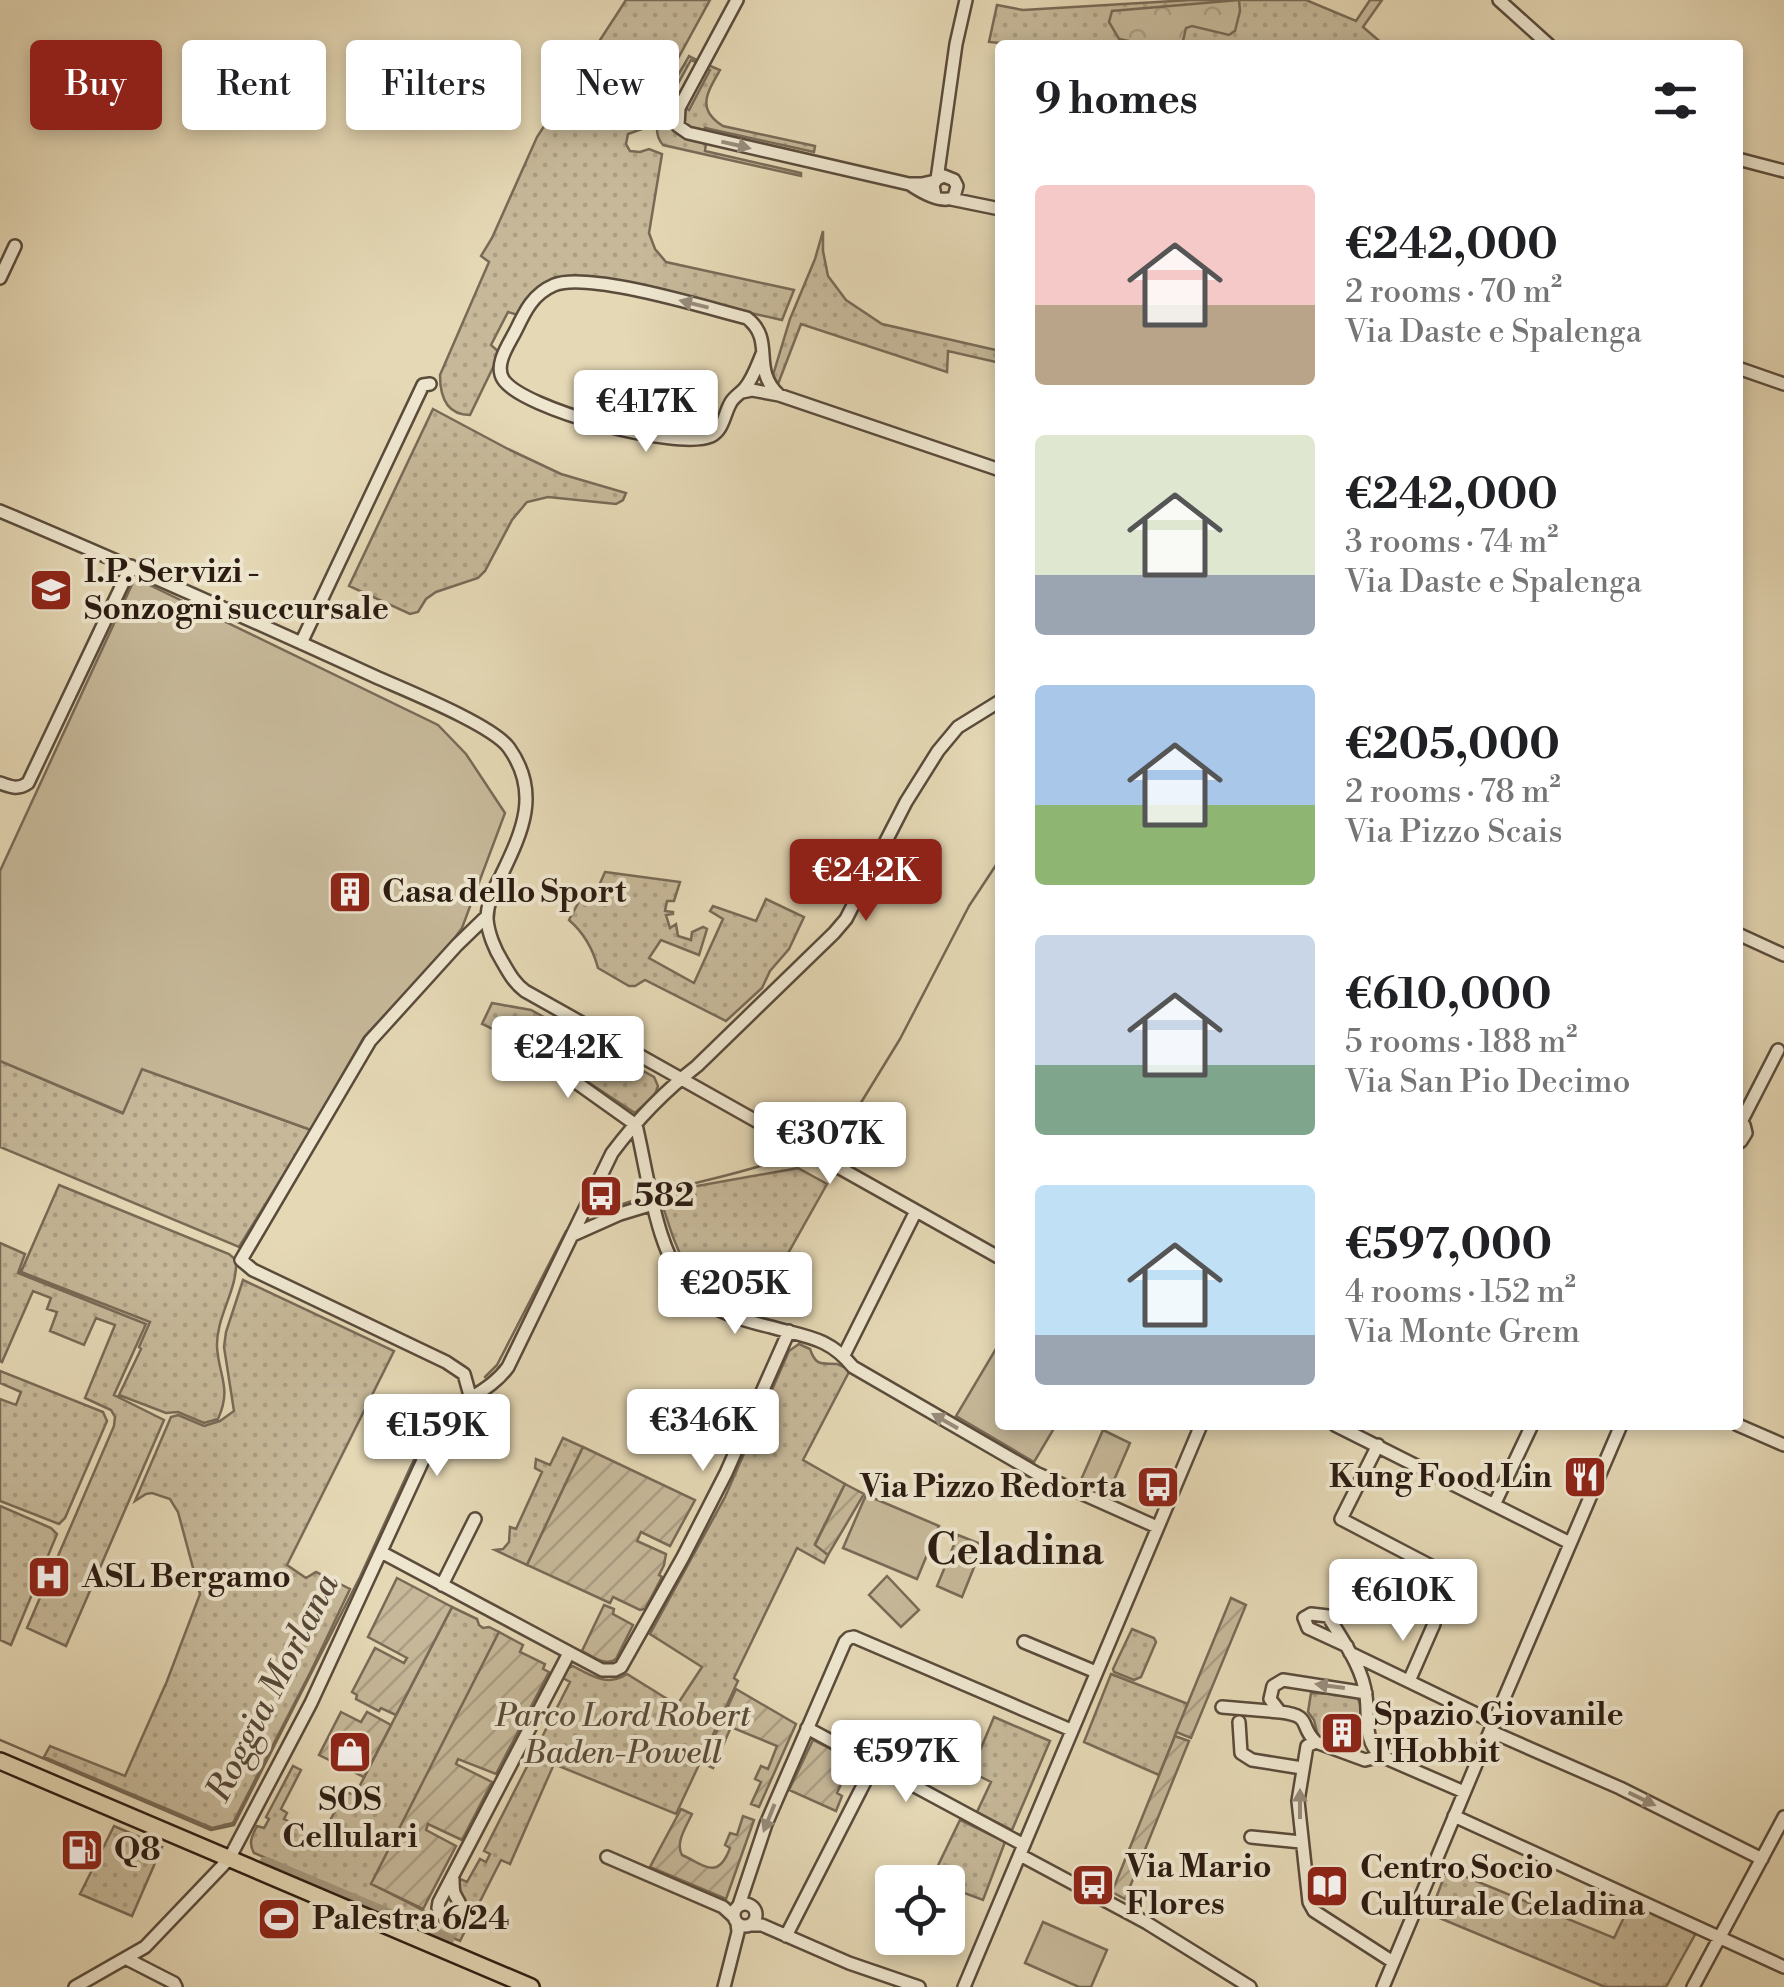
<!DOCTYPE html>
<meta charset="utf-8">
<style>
:root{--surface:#fff;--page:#f6f6f6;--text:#202124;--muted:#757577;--accent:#8f2418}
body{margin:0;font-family:"Libre Bodoni",serif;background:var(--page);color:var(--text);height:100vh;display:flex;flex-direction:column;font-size:38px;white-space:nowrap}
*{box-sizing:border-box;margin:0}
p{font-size:32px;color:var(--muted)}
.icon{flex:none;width:55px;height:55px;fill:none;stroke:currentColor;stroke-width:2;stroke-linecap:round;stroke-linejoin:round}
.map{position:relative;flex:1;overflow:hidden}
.side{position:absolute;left:995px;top:40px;width:748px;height:1390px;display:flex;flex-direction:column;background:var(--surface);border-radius:10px;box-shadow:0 5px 15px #0003}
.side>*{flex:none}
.guide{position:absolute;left:30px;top:40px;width:815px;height:90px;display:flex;gap:20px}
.buttons{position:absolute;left:875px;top:1865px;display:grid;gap:20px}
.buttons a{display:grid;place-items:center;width:90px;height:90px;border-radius:10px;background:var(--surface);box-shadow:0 5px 15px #0003;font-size:50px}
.price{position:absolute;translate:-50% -85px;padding:0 22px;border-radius:10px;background:#fff;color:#222;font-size:32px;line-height:65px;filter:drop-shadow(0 2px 5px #0008)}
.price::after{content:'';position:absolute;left:50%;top:60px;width:30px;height:22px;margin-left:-15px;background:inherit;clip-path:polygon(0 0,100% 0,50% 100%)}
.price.current{background:var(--accent);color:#fff}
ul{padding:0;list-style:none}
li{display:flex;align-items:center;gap:30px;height:250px;padding:0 40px}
li span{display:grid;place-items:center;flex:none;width:280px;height:200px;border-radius:10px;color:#555}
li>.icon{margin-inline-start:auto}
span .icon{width:120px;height:120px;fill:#fffc;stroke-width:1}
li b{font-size:42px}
h2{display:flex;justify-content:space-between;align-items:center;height:120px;padding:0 40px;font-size:42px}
.pill{padding:0 35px;border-radius:10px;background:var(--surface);box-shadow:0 5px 15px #0003;font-size:35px;line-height:90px}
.pill.current{background:var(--accent);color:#fff}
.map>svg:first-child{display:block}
.grass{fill:url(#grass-dots);stroke:#796a56;stroke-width:2.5}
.forest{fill:url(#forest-crowns);stroke:#796a56;stroke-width:2.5}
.garden{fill:url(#garden-furrows);stroke:#796a56;stroke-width:2.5}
.pitch{fill:#c6b899;stroke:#796a56;stroke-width:2.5}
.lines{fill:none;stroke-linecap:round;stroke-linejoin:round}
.stream{stroke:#756653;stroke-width:2.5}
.canal{stroke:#a6987e;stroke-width:11}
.minor-casing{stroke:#5a4b3b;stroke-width:16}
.major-casing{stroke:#2c1c12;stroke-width:20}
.minor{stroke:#eee6cf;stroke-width:11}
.major{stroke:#e5d8b5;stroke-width:15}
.oneway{fill:#978b7a}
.labels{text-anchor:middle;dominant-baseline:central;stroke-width:8;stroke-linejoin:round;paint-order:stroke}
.poi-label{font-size:32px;font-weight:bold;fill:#2c1c12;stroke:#eee6cf;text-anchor:start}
.park-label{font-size:32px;font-style:italic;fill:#5a4b3a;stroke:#eee6cf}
.water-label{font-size:35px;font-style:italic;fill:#574738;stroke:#eee6cf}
.district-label{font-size:42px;font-weight:bold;fill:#2c1c12;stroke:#eee6cf}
</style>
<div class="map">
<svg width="1784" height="1987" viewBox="0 0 1784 1987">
<defs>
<pattern id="grass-dots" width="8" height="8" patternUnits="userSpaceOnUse" patternTransform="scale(2.5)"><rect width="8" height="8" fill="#c6b899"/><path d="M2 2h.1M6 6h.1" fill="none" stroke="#aa9e83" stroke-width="1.8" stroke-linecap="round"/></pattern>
<pattern id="forest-crowns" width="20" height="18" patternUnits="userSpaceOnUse" patternTransform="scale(2.5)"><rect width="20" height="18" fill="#c6b899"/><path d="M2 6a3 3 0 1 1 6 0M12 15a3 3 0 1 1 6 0" fill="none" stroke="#aa9e83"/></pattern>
<pattern id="garden-furrows" width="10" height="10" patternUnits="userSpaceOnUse" patternTransform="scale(2.5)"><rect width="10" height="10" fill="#c6b899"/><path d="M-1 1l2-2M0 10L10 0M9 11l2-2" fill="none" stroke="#aa9e83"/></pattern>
</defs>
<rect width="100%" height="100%" fill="#e5d8b5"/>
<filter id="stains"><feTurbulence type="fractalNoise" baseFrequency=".002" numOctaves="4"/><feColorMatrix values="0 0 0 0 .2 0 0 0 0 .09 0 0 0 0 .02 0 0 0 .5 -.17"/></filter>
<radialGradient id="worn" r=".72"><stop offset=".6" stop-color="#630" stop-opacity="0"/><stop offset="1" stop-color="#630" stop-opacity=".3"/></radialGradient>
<path class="grass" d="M626 0H710L652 106 642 129 628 134 626 144 630 151 640 152 649 149 662 154 649 233 655 249 666 262 794 290 782 320 584 276C553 279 533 286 518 315L508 312 491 345 500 353 470 415C446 415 440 396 440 375L489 262 481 256 492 238 537 137Z
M1191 0H1306L1356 21 1370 0H1382L1363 27 1384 45H1022L989 42 997 5 1023 10Z
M689 56 699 61 698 63 691 60 669 100 676 104C661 133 682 138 706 143L705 151 801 173V176L663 145C643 123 677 79 689 56Z
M708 65 720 70C707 93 696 109 723 126L815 146 814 152 705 128 703 132 688 128 682 120 685 108 689 110 710 70 706 68Z
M823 231V251L828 276 846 300 882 324 1000 351V363L948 351 947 372 801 324 778 384 773 375 790 319 815 259Z
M433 409 508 449 561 474 626 493 623 500 616 504 548 497 527 502 512 520 485 571 478 578 436 592 426 599 418 612 410 614 349 586Z
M605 872 680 882 674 901H667L665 911 673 912V914L666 915 670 928 676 924 678 936 691 940 692 932 703 927 707 929 699 955 661 940 649 958 694 983 723 919 710 911 713 906 756 921 766 899 804 917 789 949 770 971 762 988 726 1021 645 980 635 986H629L598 968C593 949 584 933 569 920L588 885 597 890Z
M492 1003 531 1010 654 1077 658 1086 655 1095 635 1113 544 1053 482 1024Z
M0 1061 122 1113 142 1069 311 1130 239 1247 0 1147Z
M798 1168 827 1184 754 1314C688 1294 679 1257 660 1197L697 1186Z
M59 1185 229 1254 236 1260C238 1290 216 1316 217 1347 219 1377 232 1388 218 1419L204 1423 178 1412 166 1413 119 1395 141 1349 139 1347 150 1322 21 1272Z
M0 1243 25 1254 18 1273 146 1324 114 1395 164 1420 66 1646 27 1628 114 1426 115 1417 111 1410 85 1398 115 1325 96 1318 84 1345 50 1331 57 1312 47 1309 51 1298 33 1291 2 1362 0 1361Z
M243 1280 394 1351 287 1565 306 1578 316 1572 350 1589 311 1671 233 1823 212 1828 44 1757 50 1746 125 1776 167 1681 200 1594 178 1512 170 1499 152 1493 146 1494 135 1501 171 1417 178 1415 204 1426 220 1421 234 1411 224 1347 226 1332Z
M799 1344 810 1349C816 1367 822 1363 837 1364 840 1365 847 1369 850 1370L803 1460 845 1484 815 1544 828 1555 824 1563 797 1548 734 1678 738 1681 676 1814 554 1764 510 1864 501 1860 460 1941 254 1853C248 1843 252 1836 257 1826L264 1828 269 1819 266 1817 293 1766 301 1770 281 1809 287 1813 284 1819 315 1835 318 1830 324 1832 345 1792 355 1795 452 1607 477 1619 479 1625 483 1628 489 1627 499 1632 372 1884 444 1921H453L458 1878 467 1882 480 1859 486 1862 490 1854 484 1851 570 1682 563 1678 567 1669 573 1666C592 1676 608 1687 627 1674L677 1705 702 1667 650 1634 725 1497 789 1351Z
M0 1371 103 1412 107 1421 65 1518 59 1524 0 1501V1399L16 1405 21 1392 0 1383Z
M563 1438 583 1447 527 1565 495 1550 503 1549 509 1542 510 1527 516 1529 542 1472 535 1468 536 1459 550 1465Z
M0 1506 51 1528 57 1534 11 1645 0 1640Z
M1132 1629 1154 1638 1156 1642 1141 1677 1134 1680 1114 1672 1113 1669Z
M1111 1674 1188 1704 1159 1775 1084 1742Z
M1311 1693 1355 1695C1362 1702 1364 1719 1358 1727L1334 1718 1326 1740 1318 1736 1314 1720 1308 1712Z
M994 1717 1050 1741 1012 1830 977 1812 991 1782 971 1772Z
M960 1820 1005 1842 983 1900 948 1887V1882L931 1880Z
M114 1826 162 1847 132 1916 80 1894Z
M1447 1869 1614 1938 1632 1901 1697 1931 1666 1987H1605L1430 1914Z"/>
<path class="forest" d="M1239 0 1240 11 1235 31 1229 35 1192 26 1186 28 1183 41 1193 45H1148L1119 39 1109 22 1112 11Z"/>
<path class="garden" d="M583 1447 695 1500 670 1546 641 1532 637 1541 666 1554 664 1565 659 1575 662 1577 645 1609 640 1610 613 1597 610 1603 527 1565Z
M845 1484 864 1494 828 1555 815 1545Z
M397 1578 452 1607 396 1715 381 1708 379 1711 356 1699 357 1695 352 1692 375 1648 404 1663 407 1658 368 1637Z
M1231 1598 1246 1605 1191 1738 1176 1732Z
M604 1605 614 1609 613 1614 633 1625 616 1659C605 1667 592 1656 582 1651Z
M499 1632 523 1645 520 1652 545 1664 543 1669 549 1672 496 1774 458 1759 456 1764 492 1782 462 1840 428 1824 426 1830 456 1846 423 1909 371 1884Z
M736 1689 796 1724 759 1807 751 1804 761 1782 755 1779 761 1766 768 1769 777 1746 731 1727 713 1768 702 1763Z
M341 1712 361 1722 367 1712 391 1725 364 1777 319 1755Z
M1175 1736 1189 1741 1125 1899 1112 1892Z
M813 1740 852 1760 837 1793 842 1796 836 1811 789 1790Z
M681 1809 692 1814C686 1827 675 1843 682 1855 706 1866 718 1880 730 1848L725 1845 730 1833 737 1835 743 1816 754 1820 726 1899 650 1867Z"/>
<path class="pitch" d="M135 578 438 725 466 754 505 813 462 928 445 951 364 1037 311 1130 142 1069 123 1113 0 1061V871Z
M1000 1342V1425H1056L1034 1462 956 1416Z
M1103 1430 1130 1443 1108 1494 1080 1482Z
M866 1495 939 1526 917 1579 843 1548Z
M958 1535 983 1545 962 1597 937 1586Z
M887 1576 919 1610 901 1627 869 1595Z
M1043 1922 1107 1950 1091 1987H1079L1025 1963Z"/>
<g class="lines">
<path class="stream" d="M823 1143 844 1129 854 1114 900 1039 969 906 1000 859
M655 1194C699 1181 744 1173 788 1157
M596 1213 647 1196
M485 1377 497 1365 566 1231
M0 1740 211 1830 234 1825 360 1577 411 1466 435 1417 446 1405"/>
<path class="canal" d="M265 1862 449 1939"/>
<g class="minor-casing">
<path id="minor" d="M737 0 679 108 678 126 688 133 909 184H922L935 181
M1499 0 1549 45
M1738 159 1784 171
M911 185C923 193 942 204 954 197L957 186 954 180 944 176 937 179
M935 196 933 185 937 179 956 44 966 0
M951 199 1000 209
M0 278 15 246
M762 354C757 366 753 378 745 388 740 394 733 397 730 404 724 415 723 430 711 436 678 451 521 409 503 379 494 364 509 344 516 330 525 311 533 294 554 285 588 271 707 308 747 318 776 341 750 368 779 395
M1738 368 1784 384
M742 392 752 390 779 395 1000 470
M0 511C126 564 251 620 376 677 405 690 493 725 509 748 541 793 522 832 501 876 494 888 487 904 487 919 488 933 495 950 502 961 509 973 514 983 525 991L1000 1258
M301 643 423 385 430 384
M0 783C11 787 18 790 28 783L131 566
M1738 934 1784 955
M520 1048 570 1078 636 1125C648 1173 656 1258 694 1293 714 1312 745 1321 771 1327 806 1337 829 1337 853 1367L1036 1473 1157 1527
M1738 1121 1744 1125 1746 1133 1741 1141 1738 1143
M1741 1122 1778 1050
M573 1235 620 1214 653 1204
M844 1355 916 1211
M471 1399 464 1374 446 1362 253 1270 241 1260 370 1041 457 945 487 916
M1335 1425 1570 1543
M1738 1425 1784 1445
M1378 1445 1341 1519 1431 1566
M1494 1505 1532 1425
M381 1552 602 1670H615L621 1667 683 1557 726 1473 789 1331
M442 1585 475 1519
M1024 1642 1096 1672
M1347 1646 1308 1628 1304 1618 1311 1614 1328 1616C1343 1641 1363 1668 1366 1696 1369 1717 1363 1741 1381 1756
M1350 1653 1493 1722
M1409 1681 1434 1624
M1366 1693 1283 1680 1273 1686 1270 1699 1280 1712C1314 1716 1298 1726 1316 1742L1365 1760 1381 1756 1464 1792
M1222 1707 1280 1712
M1239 1722 1241 1753 1252 1760 1302 1768
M807 1728 1024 1845
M1490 1731 1620 1788 1762 1859
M1316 1742 1307 1746 1298 1801 1309 1902 1314 1911 1393 1962
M1454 1816 1784 1967
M1251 1837 1301 1842
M1020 1855 1147 1923 1250 1987
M607 1857 723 1907 734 1917
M453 1879C453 1884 453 1891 455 1895 460 1904 463 1906 458 1916L445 1918 438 1908 439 1902 569 1653
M734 1915a11 11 0 1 1 22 0a11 11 0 1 1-22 0Z
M739 1905 766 1824 845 1642 849 1638 854 1637 1071 1730
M752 1925H762L849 1963 919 1987
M786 1936 874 1764
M127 1959 174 1983 176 1987
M75 1987 145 1947 229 1859 311 1703 431 1443C435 1436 438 1428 443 1421 461 1399 490 1392 508 1367L612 1153C636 1121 666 1090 697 1066L834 933 846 919 906 802 938 751 958 727 1000 701
M724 1987 738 1932 737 1923
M964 1987 1201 1425
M1383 1987 1490 1731 1621 1425
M1693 1987 1784 1817"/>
</g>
<g class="major-casing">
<path id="major" d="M0 1761 531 1987"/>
</g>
<use href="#minor" class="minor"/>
<use href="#major" class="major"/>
</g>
<defs><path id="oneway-solid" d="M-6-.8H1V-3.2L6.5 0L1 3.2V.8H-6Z" transform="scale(2.5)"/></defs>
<g class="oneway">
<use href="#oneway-solid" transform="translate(736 145) rotate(13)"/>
<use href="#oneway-solid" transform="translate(694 304) rotate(-166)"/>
<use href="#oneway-solid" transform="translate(945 1421) rotate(-150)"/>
<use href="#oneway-solid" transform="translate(1330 1686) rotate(-172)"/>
<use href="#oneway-solid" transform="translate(1642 1799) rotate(26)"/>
<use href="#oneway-solid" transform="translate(1300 1804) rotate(-90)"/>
<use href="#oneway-solid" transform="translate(769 1818) rotate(112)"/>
</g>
<defs>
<g id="school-square" transform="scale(2.25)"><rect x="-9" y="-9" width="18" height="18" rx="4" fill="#8f2418" stroke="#eee6cf"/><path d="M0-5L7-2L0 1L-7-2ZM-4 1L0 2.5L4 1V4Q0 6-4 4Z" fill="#fff"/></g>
<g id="building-square" transform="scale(2.25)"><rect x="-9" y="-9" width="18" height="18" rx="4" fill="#8f2418" stroke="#eee6cf"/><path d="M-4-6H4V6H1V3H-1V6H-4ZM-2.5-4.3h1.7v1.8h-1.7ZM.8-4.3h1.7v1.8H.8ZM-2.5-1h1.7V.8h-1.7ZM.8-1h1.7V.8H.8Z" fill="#fff"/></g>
<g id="bus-square" transform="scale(2.25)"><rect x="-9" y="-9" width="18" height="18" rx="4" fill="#8f2418" stroke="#eee6cf"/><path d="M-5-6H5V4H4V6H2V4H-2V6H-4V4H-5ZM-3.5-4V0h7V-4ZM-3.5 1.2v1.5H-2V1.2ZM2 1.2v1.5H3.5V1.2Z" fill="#fff"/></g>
<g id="restaurant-square" transform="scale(2.25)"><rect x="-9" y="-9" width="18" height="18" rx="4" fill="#8f2418" stroke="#eee6cf"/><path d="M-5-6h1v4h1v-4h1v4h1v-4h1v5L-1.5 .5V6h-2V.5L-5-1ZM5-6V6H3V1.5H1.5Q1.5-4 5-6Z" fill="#fff"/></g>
<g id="hospital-square" transform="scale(2.25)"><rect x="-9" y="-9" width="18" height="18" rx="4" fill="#8f2418" stroke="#eee6cf"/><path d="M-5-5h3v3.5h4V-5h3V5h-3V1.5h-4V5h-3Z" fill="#fff"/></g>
<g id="shop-square" transform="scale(2.25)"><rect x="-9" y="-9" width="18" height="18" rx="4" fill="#8f2418" stroke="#eee6cf"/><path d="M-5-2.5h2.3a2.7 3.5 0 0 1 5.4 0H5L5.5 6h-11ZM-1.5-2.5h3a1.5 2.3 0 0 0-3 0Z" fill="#fff"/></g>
<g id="fuel-square" transform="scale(2.25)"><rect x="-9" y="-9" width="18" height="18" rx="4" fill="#8f2418" stroke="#eee6cf"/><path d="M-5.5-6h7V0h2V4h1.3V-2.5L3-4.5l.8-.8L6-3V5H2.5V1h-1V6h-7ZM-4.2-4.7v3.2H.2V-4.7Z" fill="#fff"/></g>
<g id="library-square" transform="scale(2.25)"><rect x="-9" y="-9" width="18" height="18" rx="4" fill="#8f2418" stroke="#eee6cf"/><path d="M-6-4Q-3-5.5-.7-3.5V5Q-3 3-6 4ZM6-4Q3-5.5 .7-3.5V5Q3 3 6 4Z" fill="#fff"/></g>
<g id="stadium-square" transform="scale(2.25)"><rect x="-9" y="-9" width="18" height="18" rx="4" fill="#8f2418" stroke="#eee6cf"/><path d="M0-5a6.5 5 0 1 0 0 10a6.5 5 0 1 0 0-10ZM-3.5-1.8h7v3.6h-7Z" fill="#fff"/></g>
</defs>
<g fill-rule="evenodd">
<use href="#school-square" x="51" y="590"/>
<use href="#building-square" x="350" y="892"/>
<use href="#bus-square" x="601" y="1196"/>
<use href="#restaurant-square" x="1585" y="1477"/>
<use href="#bus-square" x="1158" y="1487"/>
<use href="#hospital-square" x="49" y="1577"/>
<use href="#building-square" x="1342" y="1733"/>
<use href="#shop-square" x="350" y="1752"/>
<use href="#fuel-square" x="82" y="1850"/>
<use href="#bus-square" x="1093" y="1885"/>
<use href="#library-square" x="1327" y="1886"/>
<use href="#stadium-square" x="279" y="1919"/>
</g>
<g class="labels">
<g class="poi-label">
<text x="84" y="572">I.P. Servizi -<tspan x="84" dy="37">Sonzogni succursale</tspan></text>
<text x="382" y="892">Casa dello Sport</text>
<text x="634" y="1196">582</text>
<text x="1552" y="1477" text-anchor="end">Kung Food Lin</text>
<text x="1126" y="1487" text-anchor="end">Via Pizzo Redorta</text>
<text x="82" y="1577">ASL Bergamo</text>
<text x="1374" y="1715">Spazio Giovanile<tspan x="1374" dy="37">l'Hobbit</tspan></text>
<text x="350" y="1800" text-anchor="middle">SOS<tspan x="350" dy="37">Cellulari</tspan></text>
<text x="114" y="1850">Q8</text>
<text x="1126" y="1867">Via Mario<tspan x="1126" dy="37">Flores</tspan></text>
<text x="1360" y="1868">Centro Socio<tspan x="1360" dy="37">Culturale Celadina</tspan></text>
<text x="312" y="1919">Palestra 6/24</text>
</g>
<g class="park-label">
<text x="623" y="1716">Parco Lord Robert<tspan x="623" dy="37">Baden-Powell</tspan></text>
</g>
<g class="water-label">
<text transform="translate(273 1688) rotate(-63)">Roggia Morlana</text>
</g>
<g class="district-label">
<text x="1015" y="1551">Celadina</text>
</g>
</g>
<rect width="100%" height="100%" filter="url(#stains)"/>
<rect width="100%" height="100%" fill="url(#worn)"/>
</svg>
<div class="buttons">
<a><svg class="icon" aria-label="locate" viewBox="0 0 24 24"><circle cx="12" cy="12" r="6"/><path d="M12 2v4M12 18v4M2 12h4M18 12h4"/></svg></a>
</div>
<b class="price" style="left:646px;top:455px">€417K</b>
<b class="price current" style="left:866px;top:924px">€242K</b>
<b class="price" style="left:568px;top:1101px">€242K</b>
<b class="price" style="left:830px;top:1187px">€307K</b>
<b class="price" style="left:735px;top:1337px">€205K</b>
<b class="price" style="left:703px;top:1474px">€346K</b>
<b class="price" style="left:437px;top:1479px">€159K</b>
<b class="price" style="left:1403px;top:1644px">€610K</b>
<b class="price" style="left:906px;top:1805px">€597K</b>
<div class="guide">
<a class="pill current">Buy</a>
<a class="pill">Rent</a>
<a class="pill">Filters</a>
<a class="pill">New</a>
</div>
<section class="side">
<h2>9 homes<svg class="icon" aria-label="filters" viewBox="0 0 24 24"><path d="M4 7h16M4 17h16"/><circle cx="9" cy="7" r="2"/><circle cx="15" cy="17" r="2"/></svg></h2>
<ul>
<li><span style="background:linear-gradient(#f6c9c9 60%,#b9a48a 0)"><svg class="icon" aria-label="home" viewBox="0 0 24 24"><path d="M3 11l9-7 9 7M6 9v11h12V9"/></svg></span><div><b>€242,000</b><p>2 rooms · 70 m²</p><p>Via Daste e Spalenga</p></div></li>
<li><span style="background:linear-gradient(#dfe7d0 70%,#9aa5b1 0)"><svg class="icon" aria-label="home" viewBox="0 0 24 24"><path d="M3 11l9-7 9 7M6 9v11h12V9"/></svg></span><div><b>€242,000</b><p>3 rooms · 74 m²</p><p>Via Daste e Spalenga</p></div></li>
<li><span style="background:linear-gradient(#a9c7e8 60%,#8fb573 0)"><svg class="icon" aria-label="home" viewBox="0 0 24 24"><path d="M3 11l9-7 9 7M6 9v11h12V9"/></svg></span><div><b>€205,000</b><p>2 rooms · 78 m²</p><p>Via Pizzo Scais</p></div></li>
<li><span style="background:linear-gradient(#c9d6e8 65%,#7fa58c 0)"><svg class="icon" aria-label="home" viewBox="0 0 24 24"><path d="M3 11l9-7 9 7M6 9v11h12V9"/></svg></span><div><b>€610,000</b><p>5 rooms · 188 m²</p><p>Via San Pio Decimo</p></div></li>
<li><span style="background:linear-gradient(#bfe0f5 75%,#9aa5b1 0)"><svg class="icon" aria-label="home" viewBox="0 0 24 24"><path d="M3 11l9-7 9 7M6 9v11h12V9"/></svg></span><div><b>€597,000</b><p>4 rooms · 152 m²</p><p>Via Monte Grem</p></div></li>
</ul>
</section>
</div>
